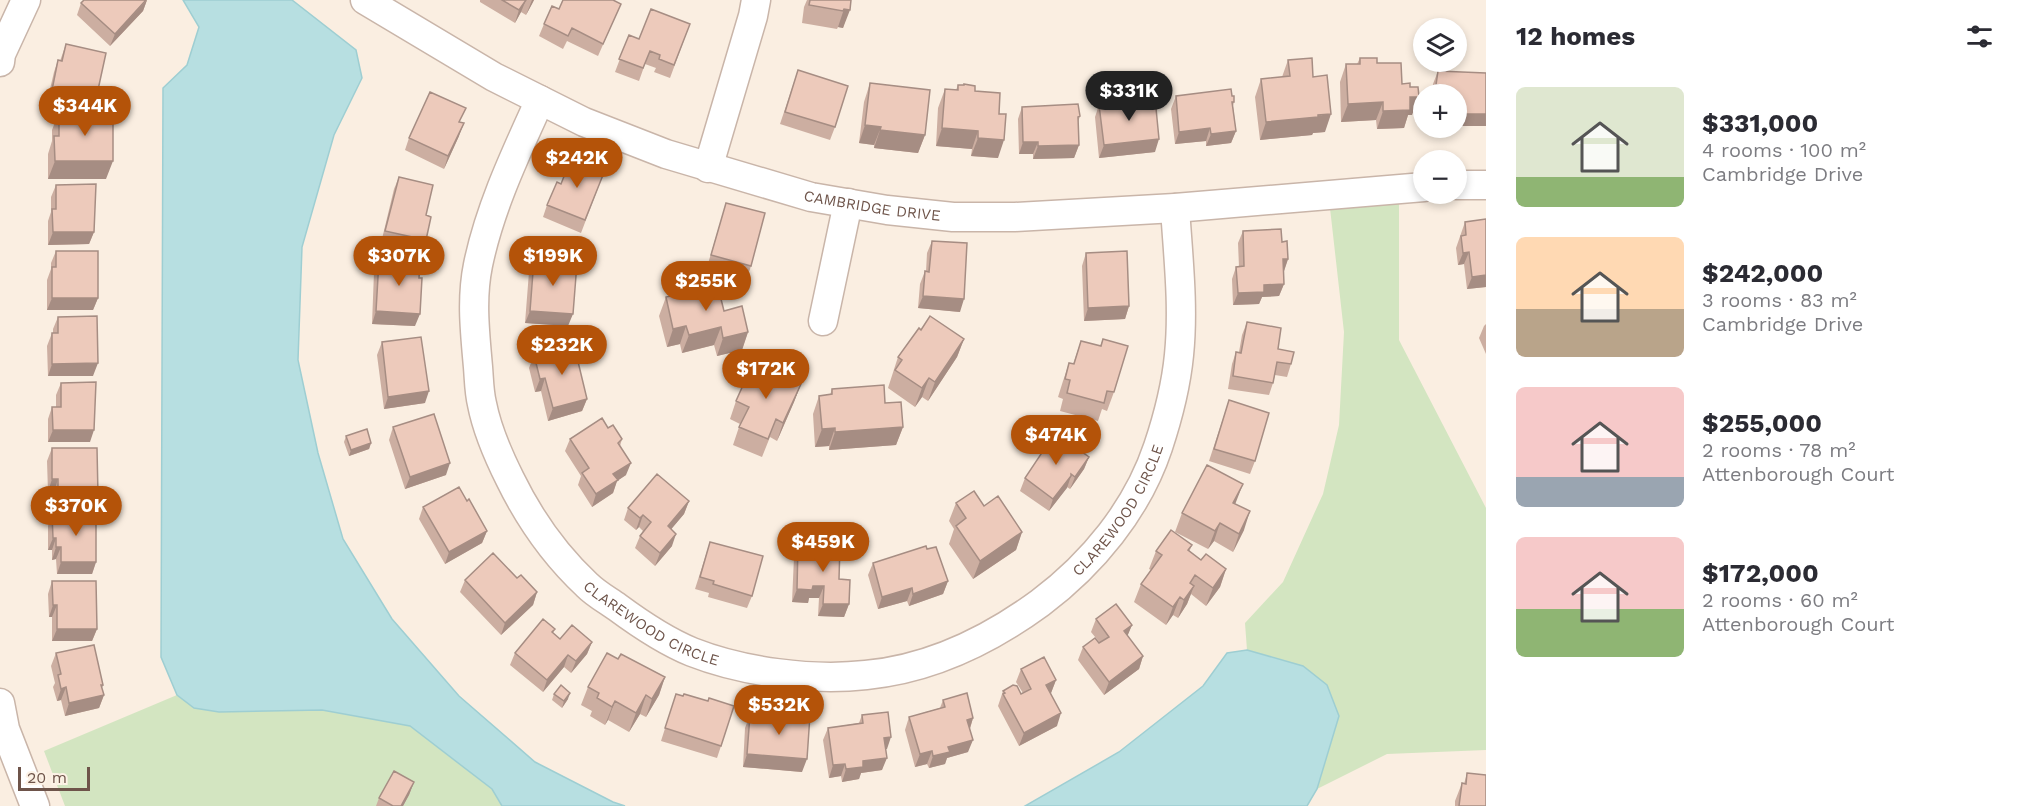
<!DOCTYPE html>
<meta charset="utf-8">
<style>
:root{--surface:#fff;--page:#f7f7f7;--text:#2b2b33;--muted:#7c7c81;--accent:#b45309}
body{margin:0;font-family:"Work Sans",sans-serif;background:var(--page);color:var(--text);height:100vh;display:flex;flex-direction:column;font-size:22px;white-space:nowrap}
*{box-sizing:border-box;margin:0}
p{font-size:20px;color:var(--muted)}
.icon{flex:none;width:33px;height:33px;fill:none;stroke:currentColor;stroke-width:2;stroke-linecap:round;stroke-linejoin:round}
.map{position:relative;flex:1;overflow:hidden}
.side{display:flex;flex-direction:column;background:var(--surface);width:540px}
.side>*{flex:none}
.tools{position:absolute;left:1413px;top:18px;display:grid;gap:12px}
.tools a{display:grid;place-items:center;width:54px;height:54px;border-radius:50%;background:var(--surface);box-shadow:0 3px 9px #0003;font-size:30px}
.scale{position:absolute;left:18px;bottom:15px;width:72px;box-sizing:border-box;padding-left:6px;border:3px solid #6e544a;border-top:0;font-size:16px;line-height:21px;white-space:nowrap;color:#6e544a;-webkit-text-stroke:4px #fdf2e6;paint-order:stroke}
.price{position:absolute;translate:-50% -51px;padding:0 14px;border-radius:21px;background:var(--accent);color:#fff;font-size:20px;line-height:39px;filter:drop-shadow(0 2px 3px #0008)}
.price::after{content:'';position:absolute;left:50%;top:36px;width:18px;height:14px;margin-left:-9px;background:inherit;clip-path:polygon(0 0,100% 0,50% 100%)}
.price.current{background:#222;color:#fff}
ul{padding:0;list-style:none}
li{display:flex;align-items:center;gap:18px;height:150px;padding:0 30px}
li span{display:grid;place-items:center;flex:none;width:168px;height:120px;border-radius:9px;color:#555}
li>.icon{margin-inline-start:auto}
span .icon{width:72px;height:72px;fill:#fffc;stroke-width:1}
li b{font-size:26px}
h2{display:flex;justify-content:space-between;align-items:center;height:72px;padding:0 30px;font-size:26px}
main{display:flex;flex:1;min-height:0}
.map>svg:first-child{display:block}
.green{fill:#d3e5c1}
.water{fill:#b7dfe1;stroke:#9eced2;stroke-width:1.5}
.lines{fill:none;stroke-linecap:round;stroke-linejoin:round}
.street-casing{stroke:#c9b5a9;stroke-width:31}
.street{stroke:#fff;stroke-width:28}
.wall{fill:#ccaea1}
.shaded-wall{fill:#a68d83}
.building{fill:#edcabb;stroke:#a68d83;stroke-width:1.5}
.labels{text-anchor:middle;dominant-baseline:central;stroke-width:6;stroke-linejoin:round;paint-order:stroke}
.street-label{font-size:15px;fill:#6e544a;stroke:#fdf2e6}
</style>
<main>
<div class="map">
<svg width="1486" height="806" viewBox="0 0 1486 806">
<rect width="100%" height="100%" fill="#faeee1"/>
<path class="green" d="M1399 203V340L1486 508V750L1387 754 1317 789 1339 716 1303 666 1247 650 1245 623 1283 582 1323 494 1339 425 1344 332 1330 208Z
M177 695 194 708 219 712 322 710 410 726 492 789 502 806H65L44 751Z"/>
<path class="water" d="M183 0H292L356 50 362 78 334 135 302 247 298 360 318 453 343 539 392 619 459 696 535 762 613 802 625 806H502L492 789 410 726 322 710 219 712 194 708 177 695 161 657 163 88 187 65 199 27Z
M1247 650 1303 666 1327 685 1339 716 1317 789 1307 806H1025L1119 752 1203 686 1227 653Z"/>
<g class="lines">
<g class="street-casing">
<g id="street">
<path id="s1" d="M365 0 494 77 584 122 666 154 811 197 887 210 953 217H1015L1175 208 1424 187"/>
<path d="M0 62 1 54 26 0"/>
<path id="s2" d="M540 100C516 153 490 207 478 265 471 299 475 333 478 367 479 379 479 392 482 404 487 430 498 455 510 479 529 518 556 556 587 585 596 594 607 600 617 607 640 624 665 641 692 652 743 672 812 681 866 675 930 669 988 641 1040 603 1092 564 1137 510 1158 447 1168 417 1176 386 1179 355 1184 306 1178 256 1175 208"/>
<path d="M708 168 753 16 756 0"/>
<path d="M1456 185H1486"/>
<path d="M823 321 848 203"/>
<path d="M0 703 5 729 35 806"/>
</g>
</g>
<use href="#street" class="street"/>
</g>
<path class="wall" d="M147 0 143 11 110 46 77 15 81 3Z
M480 0H534L526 15 521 12 515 23 480 2Z
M807 0H851L843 28 838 27 837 29 802 23 804 7Z
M621 4 598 56 567 41 563 49 539 36 544 24 559 9Z
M690 24 670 78 654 72 656 68 645 64 639 81 615 72 629 35 639 39Z
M66 44 96 99 92 112 47 102 54 72 58 60 60 61Z
M1360 58 1377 63 1402 84 1412 115H1408L1404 128 1377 129 1376 120 1341 122 1340 82 1346 64H1357Z
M1288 60 1313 77 1325 132 1313 133 1312 135 1260 140 1255 97 1261 79 1282 77Z
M798 70 835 127 830 140 780 124Z
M1438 71 1486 126H1456V94H1432L1433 84Z
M870 83 925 135 918 153 874 148V145L859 143 864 102Z
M958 85 975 91 999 114 998 158 971 156 972 149 936 146 938 108 945 89 956 90Z
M1176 96H1232L1234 102 1233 106 1236 131 1231 143 1206 146V141L1175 144 1171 109Z
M1099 105 1155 152 1099 158 1095 117Z
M1022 107 1080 116 1078 122 1079 145 1074 158 1033 159V154H1019L1018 119Z
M59 112 106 179H48V154L52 141V130Z
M460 122 459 136 444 169 405 150 409 138Z
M605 170 581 233 543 217 547 205 561 184Z
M399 177 426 215V240L421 253 381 243 394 189Z
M56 185 94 232 89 244 48 245V221L51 212V197Z
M726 203 751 266 747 278 707 267Z
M1486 219V287L1467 289 1464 264 1458 265 1456 248 1465 222Z
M1243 231 1282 242 1288 259 1284 271V284L1279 296 1262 297 1259 304 1233 305 1232 279 1236 267H1239L1238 243Z
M932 241 960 312 918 308 920 284 925 271 926 272 927 253Z
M56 251 98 298 93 310H47V280L51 269V263Z
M1086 253 1129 306 1125 319 1084 321 1082 266Z
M534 259 568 326 525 323 529 272Z
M379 260 415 326 372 324 374 272Z
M666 297 724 311 748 332 742 350 717 356 714 345 682 353 680 344 667 347 659 316Z
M58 317 93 376H48L47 346 52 333H53V329Z
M1247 322 1278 349 1291 364 1287 377 1275 375 1273 383 1269 395 1228 389 1232 364 1236 352H1239L1242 335Z
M1486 324V354L1479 338 1484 326Z
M921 330 964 339 957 357 928 401 922 397 915 407 888 388 898 357Z
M1103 339 1114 392 1107 411 1102 409 1098 421 1060 411 1063 399 1058 397 1063 381 1069 363 1073 364 1081 341 1100 346Z
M382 342 425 403 384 409 377 355Z
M534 355 587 399 582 411 548 421 541 391 535 392 529 368Z
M61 383 90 442H48V419L52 407H56V395Z
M801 384 794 402 777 441 770 437 762 457 733 445 740 424 730 419 736 401Z
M832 389 885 403 903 427 896 445 829 450V446L815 447 813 414 819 396 830 395Z
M1229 400 1255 461 1250 474 1209 461Z
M393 427 446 475 405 489 389 440Z
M608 428 622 439 620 446 626 475 617 481 613 493 592 507 578 485 581 476 565 451 570 439Z
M346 436 371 443 369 449 349 456 344 442Z
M52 448 93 508H54V492H48L47 461Z
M1089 457 1084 469 1070 489 1067 487 1049 511 1020 491 1025 478Z
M467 501 487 531 482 543 445 564 419 519 423 507Z
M689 501 684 514 671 529 672 546 655 566 635 548 640 536 643 531 639 527 636 530 624 520 628 508Z
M1236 502 1235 504 1244 530 1233 552 1214 541 1208 549 1175 532 1182 513Z
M956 503 984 506 1022 532 1016 550 973 579 949 544 954 529 949 521Z
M52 514 96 562 92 574H57L56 559 52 560V550H48V526Z
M710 542 752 596 747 608 708 597 709 593 695 589Z
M798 545 839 579 849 604 844 617 818 616 819 598H809L808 603 792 602 794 557Z
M1192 545 1189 552 1201 560 1226 569 1220 587 1206 606 1191 594 1187 604 1178 618 1173 615 1166 625 1134 602 1141 584 1151 570 1149 569 1156 551Z
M927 549 948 581 943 594 909 606 907 601 878 609 868 575 873 563Z
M517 578 537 592 533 605 501 635 460 592 465 580Z
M52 581 97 629 92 641H52V617H49L48 594Z
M1096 619 1132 625 1127 636 1143 656 1139 669 1104 695 1078 660 1083 647 1100 643 1091 632Z
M555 629 553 633 560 639 592 642 587 654 571 673 564 667 543 692 510 665 515 653Z
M56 653 102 689 104 695 99 708 65 716 61 700 57 701 53 687 55 683 51 666Z
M618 659 665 677 659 695 646 717 640 714 629 732 608 720 605 725 590 716 592 711 581 705 588 687Z
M1021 669 1056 680 1051 693 1057 726 1019 746 998 706 1003 691 1021 694 1023 693 1016 682Z
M554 694 568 699 562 708 552 700Z
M676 694 721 746 717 758 661 741Z
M943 700 973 718 970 729 968 752 947 758 945 764 929 768 927 764 915 767 905 730 909 717 940 708Z
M786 713 802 772 743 767 745 728 750 715 784 718Z
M862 715 887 749H886L882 770 861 773 859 779 842 782 841 776 829 778 823 740 828 728 859 723Z
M1467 773 1486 806H1455V801L1462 783 1464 784Z
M414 782 409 795 403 806H376L379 798Z"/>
<path class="shaded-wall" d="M147 0 143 11 110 46 115 34Z
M526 0 521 12 515 23 519 10Z
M532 0H534L532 4 526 15Z
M844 9 850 10 843 28 838 27Z
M1436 85H1439L1435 94H1433Z
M1410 97H1419L1412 115H1408L1404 128 1377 129 1383 111Z
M1383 102 1376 120 1341 122 1348 104Z
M1331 114 1325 132 1313 133 1312 135 1260 140 1266 122Z
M1456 114H1486V126H1456Z
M464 123 459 136 444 169 448 156Z
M865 125 881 127 874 145 859 143Z
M942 128 978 131 972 149 936 146Z
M1210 128 1206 141 1175 144 1179 132Z
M880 130 925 135 918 153 874 148Z
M1236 131 1231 143 1206 146 1211 134Z
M978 138 1004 140 998 158 971 156Z
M1159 139 1155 152 1099 158 1104 145Z
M1023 142H1038L1033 154H1019Z
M1079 145 1074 158 1033 159 1038 146Z
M55 161H113L106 179H48Z
M53 232H94L89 244 48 245Z
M1469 252 1464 264 1458 265 1463 253Z
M1283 259H1288L1284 271Z
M1486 275V287L1467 289 1472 277Z
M1284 284 1279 296 1262 297 1259 304 1233 305 1238 293 1264 285Z
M923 296 964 299 960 312 918 308Z
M52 298H98L93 310H47Z
M1129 306 1125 319 1084 321 1088 308Z
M376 311 420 314 415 326 372 324Z
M530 311 573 314 568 326 525 323Z
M686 326 680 344 667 347 673 329Z
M721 327 714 345 682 353 689 335Z
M748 332 742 350 717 356 723 338Z
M964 339 957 357 928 401 935 382Z
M98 363 93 376H48L52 364Z
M545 378 541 391 535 392 540 379Z
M929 378 922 397 915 407 922 388Z
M801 384 794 402 777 441 783 423Z
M429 391 425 403 384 409 388 397Z
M587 399 582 411 548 421 553 408Z
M903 427 896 445 829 450 835 432Z
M835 428 829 446 815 447 822 429Z
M53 430H94L90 442H48Z
M371 443 369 449 349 456 351 450Z
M1089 457 1084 469 1070 489 1075 477Z
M450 463 446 475 405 489 410 477Z
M631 463 626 475 617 481 613 493 592 507 596 494 613 474Z
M1071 476 1067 488 1049 511 1053 499Z
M52 479H58L54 492H48Z
M1243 484 1236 502 1226 521 1233 503Z
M58 495H98L93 508H54Z
M689 501 684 514 663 539 668 526Z
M1250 511 1244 530 1233 552 1239 534Z
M643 515 639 527 636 530 640 518Z
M1220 523 1214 541 1208 549 1215 531Z
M487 531 482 543 445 564 449 552Z
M1022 532 1016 550 973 579 980 561Z
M676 534 672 546 655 566 660 553Z
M53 538H56L52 550H48Z
M56 547H61L56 559 52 560Z
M61 562H96L92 574H57Z
M1226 569 1220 587 1206 606 1213 588Z
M948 581 943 594 909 606 913 594Z
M813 586H824L819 598H809L808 603 792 602 797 589Z
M1194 586 1187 604 1178 618 1184 600Z
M912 588 907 601 878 609 882 597Z
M537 592 533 605 501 635 505 623Z
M1180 597 1173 615 1166 625 1173 607Z
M823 604H849L844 617 818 616Z
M53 605H57L52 617H49Z
M1132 625 1127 637 1124 631Z
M57 629H97L92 641H52Z
M592 642 587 654 571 673 576 661Z
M568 655 564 667 543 692 547 680Z
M1143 656 1139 669 1104 695 1109 682Z
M665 677 659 695 646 717 652 699Z
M1056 680 1051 693 1042 697 1046 685Z
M101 685H103L99 696 104 695 99 708 65 716 69 703Z
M66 687 61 700 57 701 61 689Z
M570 693 568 699 562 708 564 701Z
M646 695 640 714 629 732 636 713Z
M615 701 608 720 605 725 612 707Z
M1061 713 1057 726 1019 746 1024 733Z
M973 718 969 731 967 720Z
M891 737 887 749 879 750 884 738Z
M973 740 968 752 947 758 945 764 929 768 933 756 948 747Z
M932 751 927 764 915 767 920 754Z
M747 754 807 759 802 772 743 767Z
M887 758 882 770 861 773 859 779 842 782 846 769 863 761Z
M845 764 841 776 829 778 833 765Z
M414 782 409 795 403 806H401Z"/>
<path class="building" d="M84 0H146L115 34 81 3Z
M502 0H526L519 10Z
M563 0H613L621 4 603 44 572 28 568 36 544 24 552 6 559 9Z
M810 0H851L850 10 844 9 843 11 809 5Z
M651 9 690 24 674 65 659 59 660 55 650 51 643 68 619 59 629 35 639 39Z
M66 44 106 53 96 99 52 90 58 60 62 61Z
M1312 58 1313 77 1327 75 1331 114 1318 115V117L1266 122 1261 79 1290 76 1288 60Z
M1360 58H1377V63H1401L1402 84 1410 83V87H1418L1419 97H1410V110L1383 111V102L1348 104 1346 64H1360Z
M798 70 848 86 835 127 785 112Z
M1438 71 1486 73V114H1456V94H1438L1439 85H1436Z
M870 83 930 90 925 135 880 130 881 127 865 125Z
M964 84 975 86V91L1000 93 999 114H1006L1004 140 978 138V131L942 128 945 89 958 90V85H964Z
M1231 89 1232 96H1234V102H1232L1236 131 1211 134 1210 128 1179 132 1176 96Z
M430 92 466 108 459 122 464 123 448 156 409 138Z
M1155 98 1159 139 1104 145 1099 105Z
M1078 104 1080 116 1078 117 1079 145 1038 146V142H1023L1022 107Z
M59 112H113V161H55L54 136H59Z
M572 156 605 170 585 220 547 205 557 182 561 184Z
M399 177 433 185 426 215 431 217 426 240 385 231Z
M96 184 94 232H53L52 209H56V185Z
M726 203 765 213 751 266 711 255Z
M1486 219V275L1472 277 1469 252 1463 253 1461 236 1466 235 1465 222Z
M1281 229 1282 242 1287 241 1288 259H1283L1284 284 1264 285V292L1238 293 1236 267 1244 266 1243 231Z
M932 241 967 243 964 299 923 296 925 271 929 272Z
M56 251H98V298H52V267H56Z
M1127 251 1129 306 1088 308 1086 253Z
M534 259 577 263 573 314 530 311Z
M379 260 420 262 419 278H422L420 314 376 311Z
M722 284 726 298 721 299 724 311 742 306 748 332 723 338 721 327 689 335 686 326 673 329 666 297Z
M97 316 98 363 52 364V333H58V317Z
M930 316 964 339 935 382 929 378 922 388 895 370 902 360 898 357 919 328 921 330Z
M1247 322 1281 328 1278 349 1294 352 1291 364 1277 362 1273 383 1233 376 1236 352 1241 353Z
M421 337 429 391 388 397 382 342Z
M1103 339 1128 346 1114 392 1107 391 1104 403 1067 393 1070 380 1065 379 1069 363 1074 364 1081 341 1101 346Z
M574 345 587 399 553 408 545 378 540 379 534 355Z
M753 363 801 384 783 423 776 419 768 439 739 427 749 407 736 401Z
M96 382 94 430H53L52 407H61V383Z
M884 385 885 403 901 402 903 427 835 432V428L822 429 819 396 832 394V389Z
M1229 400 1269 413 1255 461 1214 449Z
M434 414 450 463 410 477 393 427Z
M602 418 608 428 613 425 622 439 618 443 631 463 613 474 618 480 596 494 582 473 589 468 570 439Z
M367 429 371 443 351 450 346 436Z
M1055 433 1089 457 1075 477 1071 474V476L1053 499 1025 478Z
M52 448H97L98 495H58V479H52Z
M1207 465 1243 484 1233 503 1250 511 1239 534 1220 523 1215 531 1182 513Z
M657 474 689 501 668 526 676 534 660 553 640 536 651 522 643 515 640 518 628 508Z
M459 487 467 501 469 499 487 531 449 552 423 507Z
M974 491 984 506 998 496 1022 532 980 561 956 526 966 518 956 503Z
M52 514H96V562H61V547H56V538H53Z
M1171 530 1192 545 1188 550 1201 560 1206 554 1226 569 1213 588 1195 575 1190 583 1194 586 1184 600 1180 597 1173 607 1141 584 1162 555 1156 551Z
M710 542 763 556 752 596 713 584 714 581 700 577Z
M798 545 840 546 839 579 850 580 849 604H823L824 586H813L812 590 797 589Z
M926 546 927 549 936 547 948 581 913 594 912 588 882 597 873 563Z
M493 553 517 578 521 575 537 592 505 623 465 580Z
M52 581H96L97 629H57V605H53Z
M1116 604 1132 625 1124 631 1143 656 1109 682 1083 647 1095 638 1099 643 1109 637 1096 619Z
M543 619 555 629 552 632 560 639 572 625 592 642 576 661 568 655 547 680 515 653Z
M94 645 103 685H101L104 695 69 703 66 687 61 689 58 675 61 674 56 653Z
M607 653 618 659 621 654 665 677 652 699 646 695 636 713 615 701 612 707 597 698 599 693 588 687Z
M1044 657 1056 680 1046 685 1061 713 1024 733 1003 694 1005 693 1003 691 1013 685 1017 686 1021 694 1031 689 1021 669Z
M561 685 570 693 564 701 554 694Z
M967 693 973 718 967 720 973 740 948 747 950 752 933 756 932 751 920 754 909 717 945 707 943 700Z
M676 694 683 696 684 694 708 701 709 698 734 706 721 746 665 728Z
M888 712 891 737 884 738 887 758 863 761V767L846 769 845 764 833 765 828 728 863 723 862 715Z
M786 713 810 715 807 759 747 754 750 715 785 718Z
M394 771 414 782 401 806H393L379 798Z
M1467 773 1486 775V806H1459L1462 783 1466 784Z"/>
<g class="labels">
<g class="street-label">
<text stroke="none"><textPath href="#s1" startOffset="552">CAMBRIDGE DRIVE</textPath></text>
<text stroke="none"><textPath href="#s2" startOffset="1144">CLAREWOOD CIRCLE</textPath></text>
<text stroke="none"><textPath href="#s2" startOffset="604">CLAREWOOD CIRCLE</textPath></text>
</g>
</g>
</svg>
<div class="tools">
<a><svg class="icon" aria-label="layers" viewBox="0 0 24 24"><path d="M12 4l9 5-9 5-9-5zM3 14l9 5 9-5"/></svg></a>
<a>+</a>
<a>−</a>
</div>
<div class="scale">20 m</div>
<b class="price current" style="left:1129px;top:122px">$331K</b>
<b class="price" style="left:85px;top:137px">$344K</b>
<b class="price" style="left:577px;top:189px">$242K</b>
<b class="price" style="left:399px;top:287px">$307K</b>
<b class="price" style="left:553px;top:287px">$199K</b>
<b class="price" style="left:706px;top:312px">$255K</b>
<b class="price" style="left:562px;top:376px">$232K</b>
<b class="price" style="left:766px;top:400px">$172K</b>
<b class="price" style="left:1056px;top:466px">$474K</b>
<b class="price" style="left:76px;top:537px">$370K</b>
<b class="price" style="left:823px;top:573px">$459K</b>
<b class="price" style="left:779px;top:736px">$532K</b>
</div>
<section class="side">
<h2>12 homes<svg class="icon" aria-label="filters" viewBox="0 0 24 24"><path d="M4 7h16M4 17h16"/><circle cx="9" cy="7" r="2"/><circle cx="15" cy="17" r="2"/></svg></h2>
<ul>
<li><span style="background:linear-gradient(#dfe7d0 75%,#8fb573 0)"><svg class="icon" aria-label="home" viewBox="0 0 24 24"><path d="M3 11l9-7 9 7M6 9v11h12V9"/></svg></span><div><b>$331,000</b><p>4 rooms · 100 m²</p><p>Cambridge Drive</p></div></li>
<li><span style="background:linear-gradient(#ffd9b3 60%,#b9a48a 0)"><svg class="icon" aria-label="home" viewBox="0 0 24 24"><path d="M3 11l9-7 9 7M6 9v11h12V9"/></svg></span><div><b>$242,000</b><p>3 rooms · 83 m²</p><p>Cambridge Drive</p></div></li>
<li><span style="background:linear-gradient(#f6c9c9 75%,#9aa5b1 0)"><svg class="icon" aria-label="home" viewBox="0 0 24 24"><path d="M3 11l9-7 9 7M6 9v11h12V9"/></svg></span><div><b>$255,000</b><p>2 rooms · 78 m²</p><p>Attenborough Court</p></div></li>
<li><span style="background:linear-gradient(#f6c9c9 60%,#8fb573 0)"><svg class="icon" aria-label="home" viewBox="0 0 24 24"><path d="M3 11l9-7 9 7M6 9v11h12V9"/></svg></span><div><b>$172,000</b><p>2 rooms · 60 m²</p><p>Attenborough Court</p></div></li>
</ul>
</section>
</main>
